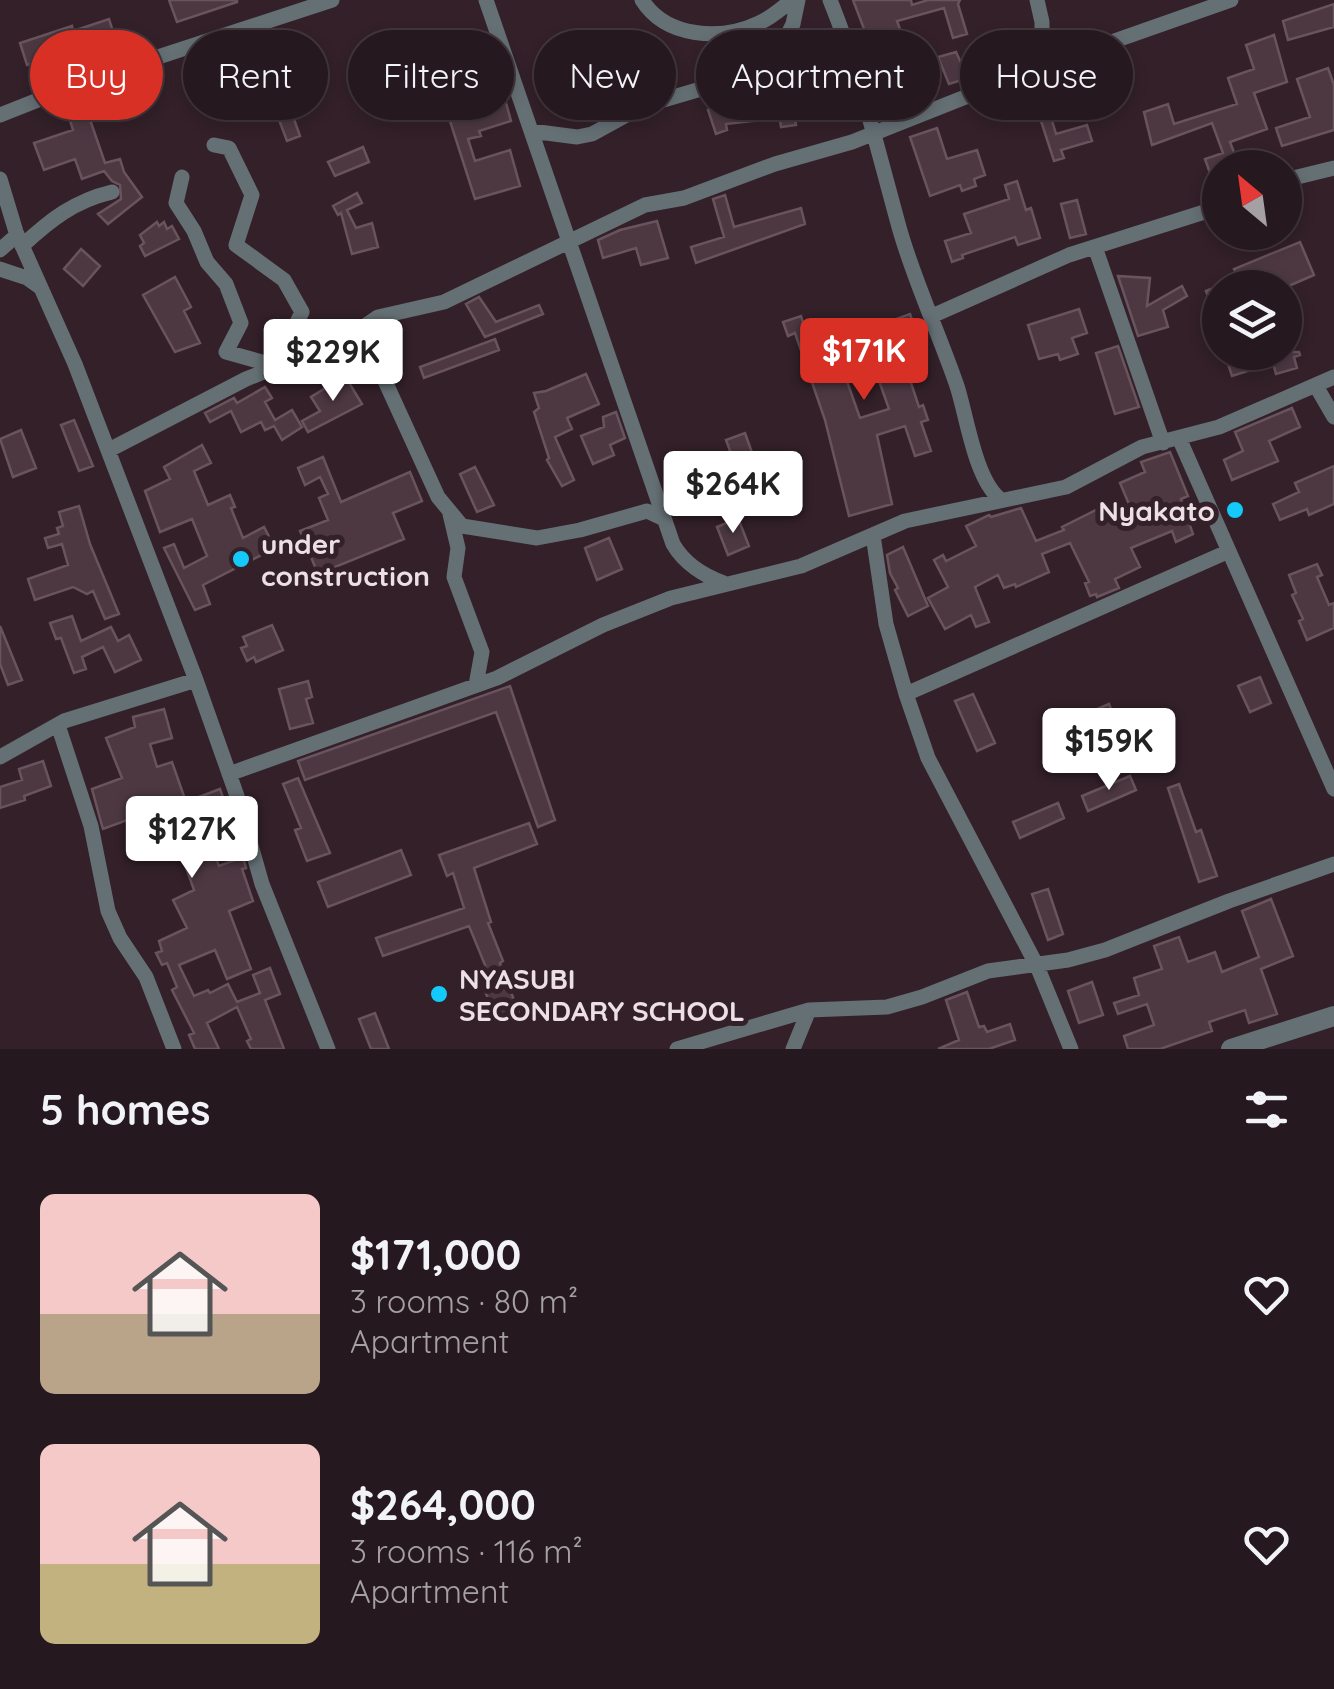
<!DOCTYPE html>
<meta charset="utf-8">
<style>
:root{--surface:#26181f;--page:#32252c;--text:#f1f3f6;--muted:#a4a0a4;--line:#42373d;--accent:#d93025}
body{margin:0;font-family:Quicksand,sans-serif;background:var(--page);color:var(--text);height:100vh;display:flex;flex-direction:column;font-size:38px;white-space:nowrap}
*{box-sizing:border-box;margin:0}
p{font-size:32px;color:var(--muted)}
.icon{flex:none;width:55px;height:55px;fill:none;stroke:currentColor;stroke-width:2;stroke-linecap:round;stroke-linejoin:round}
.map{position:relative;height:1049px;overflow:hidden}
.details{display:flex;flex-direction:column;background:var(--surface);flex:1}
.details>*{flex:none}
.banner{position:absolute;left:30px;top:30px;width:1275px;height:90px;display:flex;gap:20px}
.needle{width:65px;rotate:331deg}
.tools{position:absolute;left:1202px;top:150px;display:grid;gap:20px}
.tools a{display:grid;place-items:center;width:100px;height:100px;border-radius:50%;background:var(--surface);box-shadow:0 5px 15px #0003,0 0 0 2px var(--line);font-size:50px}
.price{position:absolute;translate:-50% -85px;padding:0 22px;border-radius:10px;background:#fff;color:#222;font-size:32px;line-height:65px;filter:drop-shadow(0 2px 5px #0008)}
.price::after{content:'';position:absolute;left:50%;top:60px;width:30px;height:22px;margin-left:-15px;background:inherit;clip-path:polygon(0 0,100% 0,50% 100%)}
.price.selected{background:var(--accent);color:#fff}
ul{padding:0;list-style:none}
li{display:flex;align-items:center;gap:30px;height:250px;padding:0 40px}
li span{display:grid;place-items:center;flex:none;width:280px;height:200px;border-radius:15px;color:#555}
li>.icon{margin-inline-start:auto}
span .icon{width:120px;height:120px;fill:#fffc;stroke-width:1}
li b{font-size:42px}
h2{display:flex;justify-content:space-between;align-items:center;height:120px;padding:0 40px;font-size:42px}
.chip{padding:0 35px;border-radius:45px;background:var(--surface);box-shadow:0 5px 15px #0003,0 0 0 2px var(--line);font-size:35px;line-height:90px}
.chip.selected{background:var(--accent);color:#fff}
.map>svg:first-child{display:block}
.building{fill:#4d3842;stroke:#69535d;stroke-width:2.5;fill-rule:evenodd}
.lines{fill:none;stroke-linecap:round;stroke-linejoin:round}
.minor{stroke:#657075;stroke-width:15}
.tertiary{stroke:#657075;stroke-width:20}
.poi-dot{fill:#13cafb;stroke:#332029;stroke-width:4}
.labels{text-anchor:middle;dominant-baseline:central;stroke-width:10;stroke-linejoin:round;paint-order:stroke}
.poi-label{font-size:28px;font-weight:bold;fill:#ede0e5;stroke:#332029;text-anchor:start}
</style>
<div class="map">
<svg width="1334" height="1049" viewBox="0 0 1334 1049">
<rect width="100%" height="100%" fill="#332029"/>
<path class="building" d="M169 0H237V2L177 22Z
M853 0H911L912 5 928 0H960L958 4 967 34 953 38 944 8 897 21 901 32 869 42Z
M1334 4V27L1288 40 1283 21Z
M109 19 115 38 97 44 96 41 27 65 20 43 72 26 73 31Z
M1274 35 1287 82 1254 93 1267 129 1230 142 1240 168H1220L1218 196 1205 159 1223 153 1212 123 1152 145 1144 112 1168 104 1174 124 1237 104 1228 78 1254 69 1246 45Z
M956 52 968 78 949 84 938 57Z
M401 61 409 87 378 96 370 70Z
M1328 68 1334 85V130L1282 146 1276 128 1310 117 1297 79Z
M277 71 300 136 287 141 270 96 266 98 258 78Z
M744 99V102L767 99 768 110 777 113 793 106 796 125 781 127 780 120 752 121 726 124 727 130 716 134 708 110 726 101Z
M506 103 511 121 479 131 481 136 468 139 475 161 510 150 520 186 475 199 450 121Z
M86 108 105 163 120 159 124 172 142 197 108 224 98 214 121 199 120 185 112 181 104 171 82 179 75 159 44 170 34 143 73 130 68 114Z
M1051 117 1056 134 1087 125 1092 141 1061 150 1064 158 1054 161 1041 121Z
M937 128 947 159 977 150 985 175 974 179 976 186 962 191 960 185 930 196 910 137Z
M363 147 369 162 335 176 328 162Z
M1017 181 1026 210 1031 208 1040 238 1018 245 1015 237 962 255 963 258 952 262 945 241 971 233 964 214 1009 199 1005 185Z
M357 193 362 203 347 210 356 228 372 223 378 247 352 254 341 213 338 215 333 206Z
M725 195 734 227 801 208 805 224 696 263 691 247 724 237 713 199Z
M1077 200 1086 234 1070 238 1061 204Z
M657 221 668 258 641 265 636 248 603 258 598 240 620 230Z
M157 222 159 226 164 222 167 229 172 226 179 239 145 256 140 246 144 243 140 235Z
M1300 242 1314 275 1284 288H1220L1219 326 1206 291 1239 278 1234 269Z
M81 249 100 266 83 286 64 269Z
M1118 276 1150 278 1147 306 1182 286 1187 296 1163 310 1168 327 1138 336Z
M175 277 191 307 184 311 200 343 175 352 143 295Z
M479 297 496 322 539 305 543 314 485 337 466 304Z
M1079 309 1087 333 1072 338 1078 354 1060 360 1058 354 1039 359 1028 325Z
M910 314 920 343 900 350 919 407 923 405 928 420 921 422 931 451 915 456 905 426 877 435 892 504 849 516 825 420 795 333 788 336 783 322 801 316 808 339 831 331 836 344 879 330 877 326ZM872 361 889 409 860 418 843 370Z
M495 339 499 350 424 378 420 367Z
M1118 346 1139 407 1115 414 1096 353Z
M1224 352H1299L1300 355 1294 357 1297 368 1276 374 1273 363 1232 376Z
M586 374 599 404 567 418 572 429 555 437 574 480 562 486 547 460 549 458 534 412 539 408 534 393 546 391Z
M345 376 362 404 308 432 302 421 320 411 311 397Z
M265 387 272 398 265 402 275 420 292 410 302 427 282 440 274 426 265 430 261 422 241 432 231 411 210 422 205 413 234 398 237 403Z
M1292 408 1300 427 1269 441 1278 461 1232 480 1224 460 1243 451 1235 432Z
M616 412 625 438 610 445 614 455 593 464 581 436 604 427 603 417Z
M74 420 93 466 79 471 61 425Z
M21 430 36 468 13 477 0 439Z
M745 433 755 461 736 467 726 440Z
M202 445 211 463 194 471 208 505 230 495 235 507 231 508 243 538 264 527 275 548 203 585 210 604 195 610 164 548 174 544 184 568 207 556 192 519 160 532 145 491 170 479 164 467Z
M1170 452 1188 496 1181 499 1193 534 1176 542 1172 531 1131 548 1140 567 1115 579 1119 588 1097 597 1096 594 1090 596 1085 583 1089 582 1070 543 1042 554 1049 572 1016 587 1015 584 1004 588 998 575 975 587 989 622 976 627 971 615 945 629 928 598 948 587 934 560 943 555 946 561 976 546 966 526 989 515 991 517 1021 508 1036 541 1064 530 1062 527 1100 508 1107 521 1131 509 1120 483 1145 472 1141 462Z
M323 457 341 502 410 472 422 501 393 513 404 539 318 574 300 531 328 520 319 498 328 494 320 477 305 485 298 468Z
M1334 466V504L1309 515 1307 509 1280 520 1273 504 1299 492 1295 483Z
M475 467 494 505 477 512 460 474Z
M79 506 90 544 119 614 105 619 93 591 87 594 73 587 35 600 28 579 68 565 62 544 48 548 45 538 59 534 57 528 63 526 59 512Z
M738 518 749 546 728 555 717 527Z
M609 538 622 569 597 580 585 548Z
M903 547 928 606 908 616 895 590 898 588 890 573 887 555Z
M1317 564 1322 575 1317 577 1329 605 1334 603V628L1307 640 1299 621 1303 619 1292 595 1296 593 1289 575Z
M72 616 81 641 111 627 118 641 129 635 141 660 115 672 103 647 82 657 86 669 74 673 61 638 56 639 50 623Z
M272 625 283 650 256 662 254 657 247 661 241 648 247 646 243 637Z
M0 626 22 680 8 685 0 664Z
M1260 677 1271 703 1250 712 1238 686Z
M308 681 312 697 306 699 313 723 290 729 279 689Z
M510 686 555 820 538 827 496 712 305 780 298 761Z
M973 694 995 743 977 751 955 701Z
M1109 704 1115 720 1069 737 1061 718 1071 713 1074 719Z
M164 709 172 738 150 744 157 767 172 762 186 802 220 789 236 835 211 846 219 866 243 857 246 868 242 869 253 901 229 911 251 969 227 979 215 950 179 965 194 996 208 990 210 993 228 984 237 1002 260 993 253 975 270 968 280 994 265 1000 284 1049H251L247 1041 251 1039 237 1007 207 1023 219 1049H195L189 1035 194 1033 172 990 177 987 167 963 162 965 156 953 162 951 159 941 187 928 173 900 194 890 173 831 160 808 103 829 102 826 92 789 122 778 106 738 135 727 133 717Z
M43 761 51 786 24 796 25 800 0 808V787L22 780 19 769Z
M1130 776 1136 790 1088 811 1082 796Z
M298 778 330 853 307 861 295 830 301 828 283 784Z
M1179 784 1196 832 1201 830 1217 876 1199 882 1168 788Z
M1058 803 1064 818 1020 838 1013 822Z
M529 823 537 844 474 868 491 922 488 923 503 961 500 963 519 1013 497 1022 483 986 492 982 469 926 383 956 376 938 464 908 453 873 447 876 439 855Z
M401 850 411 875 328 907 318 882Z
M1048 889 1063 934 1048 940 1032 894Z
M1271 899 1293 956 1261 969 1277 1014 1249 1023 1245 1010 1209 1022 1212 1031 1160 1049H1128L1124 1036 1154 1025 1147 1004 1118 1014 1114 1003 1139 995 1134 978 1162 969 1154 946 1179 937 1188 962 1215 952 1222 972 1259 957 1242 911Z
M1092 982 1103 1015 1079 1023 1068 991Z
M967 992 979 1027 984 1026 987 1032 1010 1024 1015 1040 989 1049H938L959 1040 946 1000Z
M375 1013 389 1049H371L359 1019Z"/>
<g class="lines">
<path class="minor" d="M486 0 673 544C684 563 704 576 724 583
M642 0C666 38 721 41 759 23 771 18 782 8 792 0
M830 0C860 74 878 151 899 227 914 281 939 333 957 386 967 417 975 479 1000 499
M1037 0 1042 22V66
M778 102 777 56 793 24 798 0
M0 115 91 79 332 0
M531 131 577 137 592 134 643 106 728 81 777 56
M182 177 176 203 194 231 207 262 226 284 241 323 226 352 276 366 302 312 284 280 236 245 252 195 229 148 214 145
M0 179 16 232 75 364 196 680 237 796 262 884 328 1049
M1285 180 1334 168
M22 246C50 220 74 201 112 192
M1095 247 1163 443
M0 250 17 235
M0 269 27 278 41 288
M932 316 1069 255 1220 207
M357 333 385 381 438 497 462 526 537 538 580 530 647 511 664 519
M1316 386 1334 417
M1179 438 1334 789
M109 450 246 379 346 339 378 317 444 302 645 205 684 198 775 164 852 142 1046 65 1231 0
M450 514 458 548 454 577 482 652 476 685
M873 535 886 624 906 694 928 758 1037 966 1071 1049
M906 694 1227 552
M58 725 91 826 108 911 120 938 146 977 174 1049
M0 757 64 721 196 680
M229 774 497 678 603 625 671 598 801 566 905 521 1066 487 1142 447 1219 427 1334 377
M677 1049 809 1010 887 1007 922 997 988 971 1068 960 1105 950 1229 901 1334 864
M793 1049 809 1010"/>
<path class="tertiary" d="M1231 1049 1334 1016"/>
</g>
<g class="poi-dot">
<circle cx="1235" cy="510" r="10"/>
<circle cx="241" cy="559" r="10"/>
<circle cx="439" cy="994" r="10"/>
</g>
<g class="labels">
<g class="poi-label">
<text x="1215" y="510" text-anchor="end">Nyakato</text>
<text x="261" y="543">under<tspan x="261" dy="32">construction</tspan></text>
<text x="459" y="978">NYASUBI<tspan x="459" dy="32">SECONDARY SCHOOL</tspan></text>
</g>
</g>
</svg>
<div class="tools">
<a><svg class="needle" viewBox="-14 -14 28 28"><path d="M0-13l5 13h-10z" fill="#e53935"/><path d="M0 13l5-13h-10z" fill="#a4a0a4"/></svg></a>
<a><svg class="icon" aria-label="layers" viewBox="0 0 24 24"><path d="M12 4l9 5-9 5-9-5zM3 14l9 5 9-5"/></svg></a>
</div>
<b class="price selected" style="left:864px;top:403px">$171K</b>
<b class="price" style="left:333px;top:404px">$229K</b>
<b class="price" style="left:733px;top:536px">$264K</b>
<b class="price" style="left:1109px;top:793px">$159K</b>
<b class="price" style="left:192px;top:881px">$127K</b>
<div class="banner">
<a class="chip selected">Buy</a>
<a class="chip">Rent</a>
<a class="chip">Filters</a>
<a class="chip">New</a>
<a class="chip">Apartment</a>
<a class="chip">House</a>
</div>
</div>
<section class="details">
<h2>5 homes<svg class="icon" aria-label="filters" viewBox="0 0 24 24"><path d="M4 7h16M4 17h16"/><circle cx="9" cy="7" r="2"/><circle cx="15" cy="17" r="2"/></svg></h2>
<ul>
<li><span style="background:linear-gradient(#f6c9c9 60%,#b9a48a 0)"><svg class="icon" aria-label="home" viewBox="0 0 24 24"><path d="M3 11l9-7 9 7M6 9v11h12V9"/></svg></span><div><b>$171,000</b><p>3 rooms · 80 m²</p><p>Apartment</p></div><svg class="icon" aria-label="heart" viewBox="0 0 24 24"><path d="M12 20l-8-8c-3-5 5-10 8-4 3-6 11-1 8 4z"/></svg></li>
<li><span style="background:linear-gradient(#f6c9c9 60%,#c2b280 0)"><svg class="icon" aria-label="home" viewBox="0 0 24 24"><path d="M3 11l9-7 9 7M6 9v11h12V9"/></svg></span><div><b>$264,000</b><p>3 rooms · 116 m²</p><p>Apartment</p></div><svg class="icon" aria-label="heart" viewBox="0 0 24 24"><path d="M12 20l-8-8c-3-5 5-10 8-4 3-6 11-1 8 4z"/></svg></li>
</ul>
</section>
